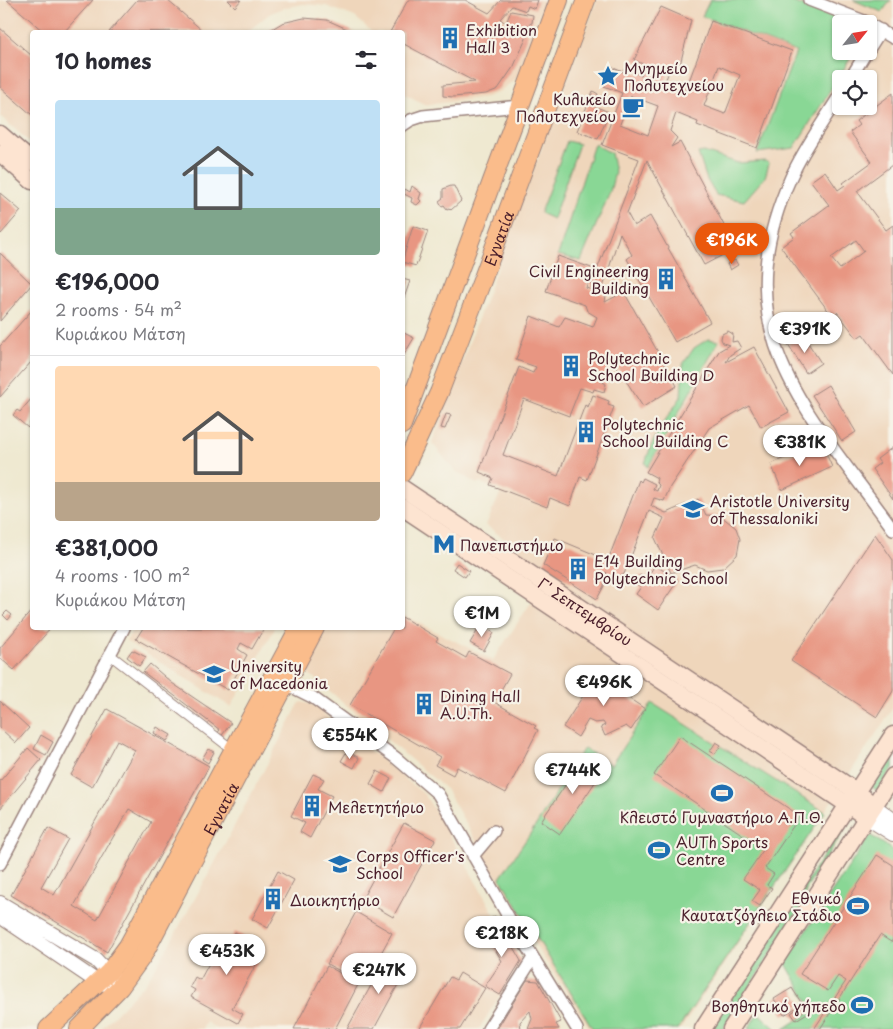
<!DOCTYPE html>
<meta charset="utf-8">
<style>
:root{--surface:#fff;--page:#f2f2f3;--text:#2b2b33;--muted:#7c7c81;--line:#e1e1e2;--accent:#ea580c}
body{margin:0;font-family:"Playpen Sans",sans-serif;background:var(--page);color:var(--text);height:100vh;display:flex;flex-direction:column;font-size:19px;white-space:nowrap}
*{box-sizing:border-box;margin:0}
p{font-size:16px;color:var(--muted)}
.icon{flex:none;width:28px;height:28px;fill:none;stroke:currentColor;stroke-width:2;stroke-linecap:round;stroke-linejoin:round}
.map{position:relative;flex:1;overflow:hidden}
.panel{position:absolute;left:30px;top:30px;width:375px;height:600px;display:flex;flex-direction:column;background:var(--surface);border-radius:5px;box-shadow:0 1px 4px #0004}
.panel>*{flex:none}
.needle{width:32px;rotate:60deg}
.buttons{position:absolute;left:832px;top:15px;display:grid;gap:10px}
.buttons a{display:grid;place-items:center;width:45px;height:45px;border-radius:5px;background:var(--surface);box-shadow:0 1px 4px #0004;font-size:25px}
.price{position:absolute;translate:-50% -42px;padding:0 11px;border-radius:18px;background:#fff;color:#222;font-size:16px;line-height:32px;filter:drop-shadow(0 1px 2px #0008)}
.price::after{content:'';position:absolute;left:50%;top:30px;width:15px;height:11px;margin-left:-8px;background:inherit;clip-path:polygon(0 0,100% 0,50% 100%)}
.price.active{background:var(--accent);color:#fff}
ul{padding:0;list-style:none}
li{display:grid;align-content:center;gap:10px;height:265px;padding:0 25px}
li+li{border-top:1px solid var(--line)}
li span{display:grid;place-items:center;height:155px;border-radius:5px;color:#555}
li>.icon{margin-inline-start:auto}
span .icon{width:90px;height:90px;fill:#fffc;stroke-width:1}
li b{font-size:21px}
h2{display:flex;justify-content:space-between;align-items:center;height:60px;padding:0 25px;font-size:21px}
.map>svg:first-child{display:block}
.built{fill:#efd6bb;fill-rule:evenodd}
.green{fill:#89d795;stroke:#6a7b60}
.building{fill:#e89682;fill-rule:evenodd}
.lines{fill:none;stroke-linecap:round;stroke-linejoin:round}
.pedestrian-casing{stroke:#9c847e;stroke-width:11}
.minor-casing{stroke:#9c847e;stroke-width:14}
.tertiary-casing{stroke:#9c847e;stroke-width:16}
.secondary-casing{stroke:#9c847e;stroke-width:19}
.primary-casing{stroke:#9c847e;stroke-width:20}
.pedestrian{stroke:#fff;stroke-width:9}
.minor{stroke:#fff;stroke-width:11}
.tertiary{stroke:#fff;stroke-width:14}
.secondary{stroke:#fde4d1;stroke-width:16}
.primary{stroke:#fabc8b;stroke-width:18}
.labels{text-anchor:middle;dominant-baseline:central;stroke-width:4.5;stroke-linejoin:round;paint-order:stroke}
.poi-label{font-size:15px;fill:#4a1f2b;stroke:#f7f3e8;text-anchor:start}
.street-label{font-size:15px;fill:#4a1f2b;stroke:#f7f3e8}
</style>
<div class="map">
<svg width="893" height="1029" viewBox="0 0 893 1029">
<rect width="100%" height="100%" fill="#f7f3e8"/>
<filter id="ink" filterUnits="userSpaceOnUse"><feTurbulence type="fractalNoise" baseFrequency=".02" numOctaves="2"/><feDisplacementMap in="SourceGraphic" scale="10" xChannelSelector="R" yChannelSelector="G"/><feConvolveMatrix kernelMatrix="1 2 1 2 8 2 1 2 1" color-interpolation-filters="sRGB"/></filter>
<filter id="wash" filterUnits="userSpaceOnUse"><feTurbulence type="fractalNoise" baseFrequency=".0096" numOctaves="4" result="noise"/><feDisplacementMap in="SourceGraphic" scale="20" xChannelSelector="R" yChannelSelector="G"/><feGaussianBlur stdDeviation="1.12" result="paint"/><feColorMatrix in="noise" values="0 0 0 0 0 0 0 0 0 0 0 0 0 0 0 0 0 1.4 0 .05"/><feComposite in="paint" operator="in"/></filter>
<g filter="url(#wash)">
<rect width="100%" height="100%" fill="#efe9d1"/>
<path class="built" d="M0 0H544L517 77 513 81 497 93 486 97 426 105 405 94 403 97 402 32H372L355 17 326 6 303 4 280 9 269 14 247 32H32V144L0 116Z
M597 0H893V708L681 1029H590L537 947 446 789 306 671 327 628H402L403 615 493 660 550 574 486 525 501 492 479 482 477 484 455 471 432 443ZM841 24H869V51H841ZM841 79H869V106H841Z
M134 628H275L231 707 126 641Z
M302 702 313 705 424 794 439 817 521 961 479 1029H217L206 1022 202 1029H101L146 982 161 959 212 868 299 704Z"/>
<path class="green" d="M710 0H787L853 24H841V51H855L794 148 757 153 796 52 702 16Z
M853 0H891L882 12Z
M567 141 579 144 553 219 540 213Z
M594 144 611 153 615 172 610 192 581 261 558 255Z
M704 152 738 163 766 161 769 164 765 177 744 201 716 195 707 180 698 153Z
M708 339 719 341 648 467 645 463 651 446 662 425 681 397 683 364 694 348Z
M652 703 825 812 678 1029H593L500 878 538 822 584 748 611 765Z
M893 746V768L878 791 868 784Z
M843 826 845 828 841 835 808 885 799 910 723 1029H710Z
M870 835 893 850V1029H784L813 1010 785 962Z
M758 1013 776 1029H748Z"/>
<g id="blocks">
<path class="building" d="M7 0H93L64 32H44Z
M137 0H167L203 31 109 32Z
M228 0H241L235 7Z
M408 0H465L489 13 501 0H538L535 9 528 6 526 11 512 6 500 19 506 23 511 11 533 15 532 23 524 27 522 31 528 34 514 66 498 89 486 94 453 97 443 96V85L475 82 402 43V32H390Z
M661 7 691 20 678 73 670 69 664 84 685 92 711 21 792 51 757 148 697 125 698 122 676 113 670 131 677 138 671 147 680 142 736 248 704 265 647 160 627 213 634 226 650 216 710 322 675 342 627 259 632 255 620 233 602 291 591 288 592 284 588 282 586 288 606 295 605 302 624 292 677 386 643 407 612 359 601 381 606 384 604 392 594 389 593 392 580 388 569 416 524 399 503 455 558 476 585 405 588 407 593 395 609 401 608 405 614 407 587 480 580 477 570 506 550 498 547 507 490 485 493 478 479 472 519 367 533 373 536 367 516 360 531 316 559 327 565 317 593 327 597 317 587 311 585 305 546 291 558 256 597 270 639 159 602 145 622 93 604 86 611 67 623 72 624 69 641 75 645 65 634 60ZM719 66 740 75 725 114 704 106ZM631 96 658 106 648 135 620 124Z
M304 18 327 20 354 32H267L282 23Z
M0 28 32 56V115L0 87Z
M593 91 598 94 594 106 609 112 598 139 577 131Z
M893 93V167L892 165 857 191 886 230 893 225V375L863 334 857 338 837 312 832 316 781 247 794 237 791 233 829 205 811 181 825 171 838 190 845 185 843 183 872 162 850 132 859 125 856 121ZM856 240 864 251 840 269 831 258Z
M412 186 421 193 419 199 421 201 417 205 411 202 412 198 404 194 405 189 410 192Z
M451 186H454L461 201 451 210 449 208 447 209 444 205 442 206 439 201 443 198V189Z
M0 193 21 211 1 234 0 233Z
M413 226 428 231 416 266 402 262Z
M0 253 32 284 0 321Z
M735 260 738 265 730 270 727 264Z
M402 279 410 281 403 301H402Z
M32 310V361L0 397V346Z
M728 331 733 334 732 342 737 341 741 348 730 355 726 362 754 347 789 412 761 427 749 405 709 428 670 487 664 501 654 498 651 506 666 513 698 499 706 515 721 516 736 528 740 539 737 555 723 568 707 570 695 565 671 573 655 538 664 518 649 511 624 574 615 579 609 577 606 572 604 586 597 599 543 565 555 538 608 560 639 480 641 482 643 478 655 484 653 489 657 491 659 485 656 482 657 478 646 472 719 351 729 345 723 343 721 339 722 334Z
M402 332 414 338 402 358Z
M803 335 821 363 806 373 788 344Z
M828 385 856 432 842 441 812 395Z
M32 398V418L28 428 13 415 17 410 20 412Z
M446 414 451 415 445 429 441 428Z
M814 445 818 454 825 451 832 467 782 490 771 464Z
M893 447V499L872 469 880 463 877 459Z
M875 534 893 560V691L877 717 791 661Z
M457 563 469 571 465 577 453 569Z
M655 565 678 580 658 610 636 594 641 587 635 583 640 575 646 579Z
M487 605 495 611 491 617 483 611Z
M32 610V628H51L14 670 0 658V648Z
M7 611 12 615 8 620 3 615Z
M402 617 438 638 436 641 466 658 469 652 510 674 494 702 536 726 534 728 538 730 506 793 457 767 453 775 435 765 440 757 350 705 394 628H402Z
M481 625 494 633 484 651 470 643Z
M143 628H264L252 649 241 643 238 649 247 655 228 690 136 639Z
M132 650 146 657 139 666 127 657Z
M150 664 172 683 231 723 220 738 216 735 220 730 143 672Z
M606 669 615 689 645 709 631 730 626 726 605 736 601 727 605 725 603 722 595 723 588 720 578 737 563 727 588 688 584 679Z
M0 701 29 728 16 743 0 728Z
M107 709 209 766 107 952 11 895 48 828 68 839 41 887 54 895 135 750 117 740 92 787 71 775ZM129 809 151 822 97 920 74 906Z
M157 727 171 735 167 741 154 733Z
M41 735 53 742 46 755 34 749Z
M680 736 800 816 765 868 774 874 767 885 772 888 760 906 752 901 760 890 743 879 764 849 654 775Z
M716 742 721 745 715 754 710 751Z
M28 748 41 760 0 809V781Z
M208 749 214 752 208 763 202 759Z
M347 751 359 758 354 768 341 761Z
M585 756 604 769 560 834 541 821Z
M377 771 391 778 384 792 370 784Z
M313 774 324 779 318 789 332 796 310 838 300 832 305 823 291 816Z
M404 823 435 840 393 917 362 899Z
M877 855 893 865V939L891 942 880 935 820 1029H814L846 981 838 976 828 991 800 974Z
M278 871 294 880 268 928 252 919Z
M356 912 392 933 364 984 327 964Z
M495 916 521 961 500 995 485 986 502 961 486 934 493 930 488 920Z
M235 932 265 948 232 1008 243 1014 238 1023 191 997 195 990 190 987 195 977 200 980 221 941 227 945Z
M388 955 408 966 374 1029H347Z
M327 966 359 983 335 1029H294Z
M460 973 485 988 460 1029H419L450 977 456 980Z
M527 980 538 981 561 1022 556 1024 559 1029H528L532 1019 530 1011 520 1022 521 1029H497Z
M792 988 802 1004 784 1015 774 999Z
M807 1003 812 1010 796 1020 791 1013Z"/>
</g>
</g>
<g filter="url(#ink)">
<use href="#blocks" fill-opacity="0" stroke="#9c847e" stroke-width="1"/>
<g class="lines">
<g class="pedestrian-casing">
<path id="pedestrian" d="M109 654 233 750"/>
</g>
<g class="minor-casing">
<path id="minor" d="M809 0 864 21 893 38
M869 49 881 30
M850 79 867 51
M841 93C824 121 804 148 791 177 721 333 807 409 893 529
M402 126 411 120 423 116 519 106
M284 683 312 697 396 758 438 794 509 918 577 1029
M473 856 494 831
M0 864 124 628
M488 1029 533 958"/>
</g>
<g class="tertiary-casing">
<path id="tertiary" d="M874 806 893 820
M866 817 893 834
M0 903 96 960 115 980
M0 916 99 983 107 984"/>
</g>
<g class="secondary-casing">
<g id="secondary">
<path d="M0 134 32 162"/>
<path d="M0 153 32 181"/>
<path id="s1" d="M402 488 857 792 874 806"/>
<path d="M402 507 866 817"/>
<path d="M703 1029 893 735"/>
<path d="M731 1029 893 776"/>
</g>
</g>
<g class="primary-casing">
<g id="primary">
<path d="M402 425 559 0"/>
<path id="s2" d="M402 473 439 393 483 278 586 0"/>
<path d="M48 1029 109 972 128 946 299 628"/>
<path id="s3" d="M79 1029 120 987 143 955 315 628"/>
</g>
</g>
<use href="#pedestrian" class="pedestrian"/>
<use href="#minor" class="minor"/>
<use href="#tertiary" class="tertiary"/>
<use href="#secondary" class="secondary"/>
<use href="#primary" class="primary"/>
</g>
</g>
<defs>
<g id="building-bare" transform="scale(1.725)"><path d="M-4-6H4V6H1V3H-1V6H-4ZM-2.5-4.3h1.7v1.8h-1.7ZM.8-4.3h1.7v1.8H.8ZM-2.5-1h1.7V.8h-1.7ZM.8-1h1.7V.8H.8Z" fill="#1f6fb2" stroke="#f7f3e8" stroke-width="2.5" paint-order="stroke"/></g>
<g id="sight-bare" transform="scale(1.725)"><path d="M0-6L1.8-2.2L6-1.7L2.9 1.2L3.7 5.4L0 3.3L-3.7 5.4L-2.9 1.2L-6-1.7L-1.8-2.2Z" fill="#1f6fb2" stroke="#f7f3e8" stroke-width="2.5" paint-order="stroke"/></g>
<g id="cafe-bare" transform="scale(1.725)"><path d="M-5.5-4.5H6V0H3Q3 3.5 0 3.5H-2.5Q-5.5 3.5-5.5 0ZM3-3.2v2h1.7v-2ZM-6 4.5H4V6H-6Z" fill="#1f6fb2" stroke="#f7f3e8" stroke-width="2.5" paint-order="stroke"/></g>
<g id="university-bare" transform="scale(1.725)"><path d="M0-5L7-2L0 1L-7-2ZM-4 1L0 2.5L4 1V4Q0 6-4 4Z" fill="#1f6fb2" stroke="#f7f3e8" stroke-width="2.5" paint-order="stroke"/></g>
<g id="metro-bare" transform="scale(1.725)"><path d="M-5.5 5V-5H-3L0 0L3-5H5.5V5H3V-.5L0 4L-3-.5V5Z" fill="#1f6fb2" stroke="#f7f3e8" stroke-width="2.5" paint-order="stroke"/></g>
<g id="stadium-bare" transform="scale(1.725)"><path d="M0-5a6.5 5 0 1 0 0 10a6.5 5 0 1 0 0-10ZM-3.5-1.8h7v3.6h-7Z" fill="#1f6fb2" stroke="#f7f3e8" stroke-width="2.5" paint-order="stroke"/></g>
</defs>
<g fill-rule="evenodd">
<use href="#building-bare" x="450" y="38"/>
<use href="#sight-bare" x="608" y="76"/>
<use href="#cafe-bare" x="633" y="107"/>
<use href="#building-bare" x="666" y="279"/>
<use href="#building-bare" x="571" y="366"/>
<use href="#building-bare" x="586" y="432"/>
<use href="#university-bare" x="693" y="509"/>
<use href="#metro-bare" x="444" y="544"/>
<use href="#building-bare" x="578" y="569"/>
<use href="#university-bare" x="214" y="674"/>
<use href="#building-bare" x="424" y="704"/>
<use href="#stadium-bare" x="722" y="793"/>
<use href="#building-bare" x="312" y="806"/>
<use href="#stadium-bare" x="659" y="850"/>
<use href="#university-bare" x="340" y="864"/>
<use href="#building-bare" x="273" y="899"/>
<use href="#stadium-bare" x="858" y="906"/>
<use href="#stadium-bare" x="862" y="1005"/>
</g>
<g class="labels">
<g class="poi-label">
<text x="466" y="29">Exhibition<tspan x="466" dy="17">Hall 3</tspan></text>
<text x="624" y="67">Μνημείο<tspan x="624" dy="17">Πολυτεχνείου</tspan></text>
<text x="616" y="98" text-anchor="end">Κυλικείο<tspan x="616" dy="17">Πολυτεχνείου</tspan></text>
<text x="649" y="270" text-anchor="end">Civil Engineering<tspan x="649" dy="17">Building</tspan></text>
<text x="588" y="357">Polytechnic<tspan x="588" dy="17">School Building D</tspan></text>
<text x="602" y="423">Polytechnic<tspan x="602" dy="17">School Building C</tspan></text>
<text x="710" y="500">Aristotle University<tspan x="710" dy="17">of Thessaloniki</tspan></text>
<text x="460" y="544">Πανεπιστήμιο</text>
<text x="594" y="560">E14 Building<tspan x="594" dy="17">Polytechnic School</tspan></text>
<text x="230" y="665">University<tspan x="230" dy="17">of Macedonia</tspan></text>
<text x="440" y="695">Dining Hall<tspan x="440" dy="17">A.U.Th.</tspan></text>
<text x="328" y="806">Μελετητήριο</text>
<text x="722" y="816" text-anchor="middle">Κλειστό Γυμναστήριο Α.Π.Θ.</text>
<text x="676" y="841">AUTh Sports<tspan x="676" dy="17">Centre</tspan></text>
<text x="356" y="855">Corps Officer's<tspan x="356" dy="17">School</tspan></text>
<text x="841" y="897" text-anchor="end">Εθνικό<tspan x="841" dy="17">Καυτατζόγλειο Στάδιο</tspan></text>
<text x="290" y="899">Διοικητήριο</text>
<text x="846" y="1005" text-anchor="end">Βοηθητικό γήπεδο</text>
</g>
<g class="street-label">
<text stroke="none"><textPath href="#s2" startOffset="254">Εγνατία</textPath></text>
<text stroke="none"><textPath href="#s1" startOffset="221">Γ' Σεπτεμβρίου</textPath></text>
<text stroke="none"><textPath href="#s3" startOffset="264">Εγνατία</textPath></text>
</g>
</g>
</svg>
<div class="buttons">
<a><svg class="needle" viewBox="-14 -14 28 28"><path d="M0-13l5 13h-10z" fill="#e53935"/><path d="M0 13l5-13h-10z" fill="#7c7c81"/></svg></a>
<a><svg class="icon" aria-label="locate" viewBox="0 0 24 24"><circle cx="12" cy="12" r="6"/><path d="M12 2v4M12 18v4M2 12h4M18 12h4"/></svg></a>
</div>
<b class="price active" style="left:732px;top:265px">€196K</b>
<b class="price" style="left:805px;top:354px">€391K</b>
<b class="price" style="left:800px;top:467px">€381K</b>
<b class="price" style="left:482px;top:638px">€1M</b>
<b class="price" style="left:604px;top:707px">€496K</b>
<b class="price" style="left:350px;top:760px">€554K</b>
<b class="price" style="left:573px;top:795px">€744K</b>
<b class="price" style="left:502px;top:958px">€218K</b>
<b class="price" style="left:227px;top:976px">€453K</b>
<b class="price" style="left:379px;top:995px">€247K</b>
<section class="panel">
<h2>10 homes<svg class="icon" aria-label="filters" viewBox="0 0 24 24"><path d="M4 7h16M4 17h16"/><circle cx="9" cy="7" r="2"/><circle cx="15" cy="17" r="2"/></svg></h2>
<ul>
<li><span style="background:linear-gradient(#bfe0f5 70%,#7fa58c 0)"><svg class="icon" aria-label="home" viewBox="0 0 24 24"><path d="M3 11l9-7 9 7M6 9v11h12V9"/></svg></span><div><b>€196,000</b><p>2 rooms · 54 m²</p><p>Κυριάκου Μάτση</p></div></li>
<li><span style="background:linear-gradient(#ffd9b3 75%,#b9a48a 0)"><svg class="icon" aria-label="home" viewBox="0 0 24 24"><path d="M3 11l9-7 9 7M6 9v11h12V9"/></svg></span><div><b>€381,000</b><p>4 rooms · 100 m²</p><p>Κυριάκου Μάτση</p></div></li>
</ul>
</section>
</div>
